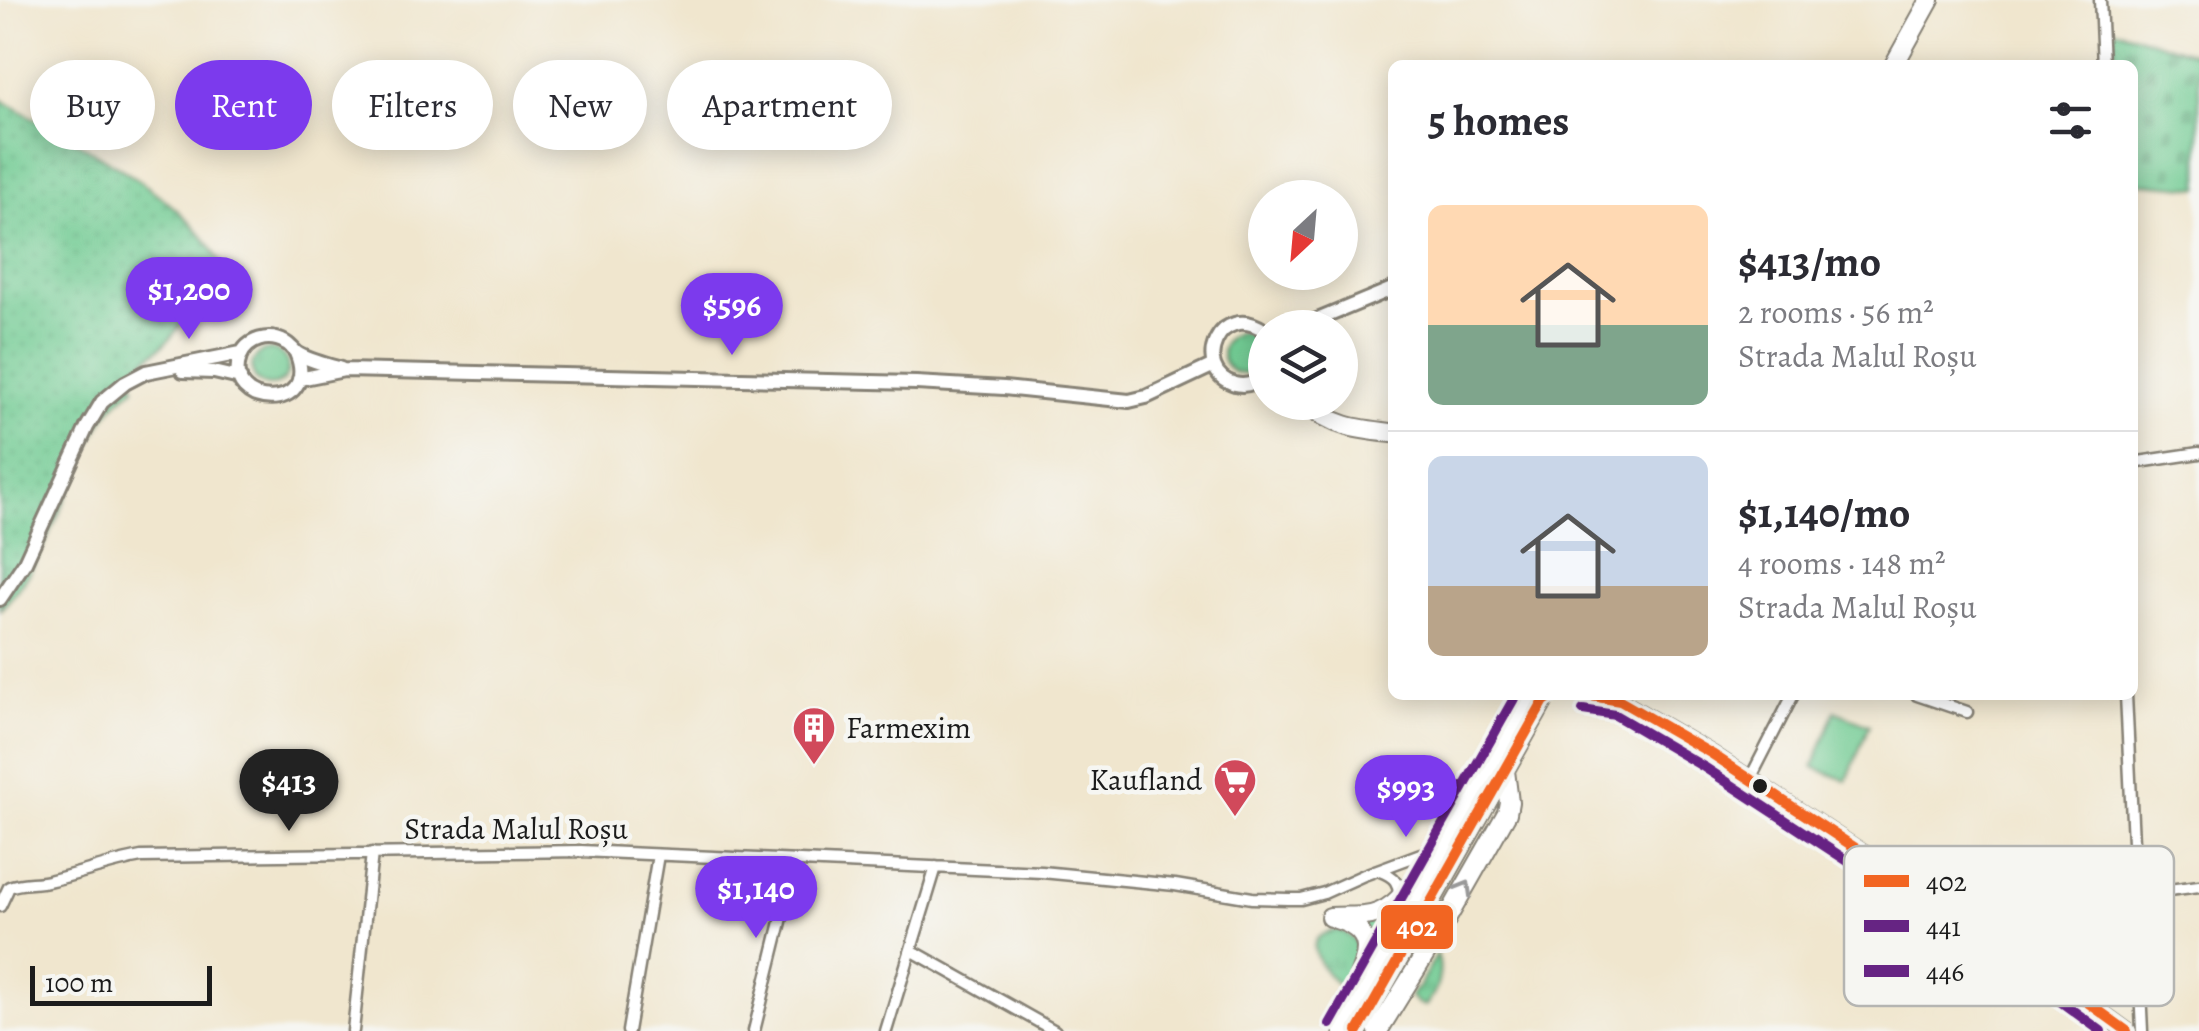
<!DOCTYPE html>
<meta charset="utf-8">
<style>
:root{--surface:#fff;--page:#f7f7f7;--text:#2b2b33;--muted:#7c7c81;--line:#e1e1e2;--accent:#7c3aed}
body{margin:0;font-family:Alegreya,serif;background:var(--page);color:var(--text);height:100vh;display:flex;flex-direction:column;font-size:38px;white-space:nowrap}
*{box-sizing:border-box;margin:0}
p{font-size:32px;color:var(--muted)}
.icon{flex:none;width:55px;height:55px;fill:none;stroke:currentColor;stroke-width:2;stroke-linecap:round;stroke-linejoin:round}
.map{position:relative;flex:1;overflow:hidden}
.panel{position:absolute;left:1388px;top:60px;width:750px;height:640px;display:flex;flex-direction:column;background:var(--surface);border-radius:15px;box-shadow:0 5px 25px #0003}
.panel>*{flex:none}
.guide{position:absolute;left:30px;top:60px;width:950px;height:90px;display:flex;gap:20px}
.needle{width:65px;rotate:206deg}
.controls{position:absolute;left:1248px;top:180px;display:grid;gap:20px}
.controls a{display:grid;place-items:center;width:110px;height:110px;border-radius:50%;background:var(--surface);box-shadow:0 5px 25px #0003;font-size:50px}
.scale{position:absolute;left:30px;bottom:25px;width:182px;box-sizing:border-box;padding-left:10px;border:5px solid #1c1c1c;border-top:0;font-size:28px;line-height:35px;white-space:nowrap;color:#1c1c1c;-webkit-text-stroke:8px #f6f6f2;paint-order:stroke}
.price{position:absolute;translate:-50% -85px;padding:0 22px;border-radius:35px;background:var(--accent);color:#fff;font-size:32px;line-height:65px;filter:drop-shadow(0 2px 5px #0008)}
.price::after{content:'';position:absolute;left:50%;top:60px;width:30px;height:22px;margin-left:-15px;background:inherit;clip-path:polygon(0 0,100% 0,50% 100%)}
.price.active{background:#222;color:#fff}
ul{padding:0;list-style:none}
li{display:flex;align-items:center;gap:30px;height:250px;padding:0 40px}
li+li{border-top:2px solid var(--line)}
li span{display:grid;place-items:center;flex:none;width:280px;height:200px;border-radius:15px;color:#555}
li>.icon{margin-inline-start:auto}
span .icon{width:120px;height:120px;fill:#fffc;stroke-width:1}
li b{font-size:42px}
h2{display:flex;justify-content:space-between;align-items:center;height:120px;padding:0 40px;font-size:42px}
.tag{padding:0 35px;border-radius:45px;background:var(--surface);box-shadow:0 5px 25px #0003;font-size:35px;line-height:90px}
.tag.active{background:var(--accent);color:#fff}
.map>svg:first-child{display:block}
.grass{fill:url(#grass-tufts);stroke:#467458;stroke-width:2.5}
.cemetery{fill:url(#cemetery-stones);stroke:#467458;stroke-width:2.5}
.park{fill:url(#park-dots);stroke:#467458;stroke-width:2.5}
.pitch{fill:#71cb93;stroke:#467458;stroke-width:2.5}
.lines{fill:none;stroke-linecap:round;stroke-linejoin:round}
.minor-casing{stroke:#868175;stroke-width:15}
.tertiary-casing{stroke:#868175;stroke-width:18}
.secondary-casing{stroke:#868175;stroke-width:19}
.trunk-casing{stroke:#868175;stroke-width:22}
.minor{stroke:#fff;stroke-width:10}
.tertiary{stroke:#fff;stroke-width:12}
.secondary{stroke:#fff;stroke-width:14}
.trunk{stroke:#fff;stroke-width:18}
.bus-1-casing{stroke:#f6f6f2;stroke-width:18}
.bus-2-casing{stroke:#f6f6f2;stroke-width:18}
.bus-3-casing{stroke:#f6f6f2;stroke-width:18}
.bus-1{stroke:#f26522;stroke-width:10}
.bus-2{stroke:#662483;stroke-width:10}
.bus-3{stroke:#662483;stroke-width:10}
.oneway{stroke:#999}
.bus-dot{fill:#1c1c1c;stroke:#f6f6f2;stroke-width:4}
.labels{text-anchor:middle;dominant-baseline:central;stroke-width:9;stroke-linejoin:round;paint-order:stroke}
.poi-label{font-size:30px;fill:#1c1c1c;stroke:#f6f6f2;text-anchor:start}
.street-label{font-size:30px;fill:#1c1c1c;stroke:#f6f6f2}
.key{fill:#f6f6f2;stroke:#b5b5b2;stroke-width:2.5}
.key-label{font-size:28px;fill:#1c1c1c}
.line-badge{stroke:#f6f6f2;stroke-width:4}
.badge-label{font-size:28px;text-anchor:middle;font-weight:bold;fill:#fff}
</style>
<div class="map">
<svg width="2199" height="1031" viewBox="0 0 2199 1031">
<defs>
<pattern id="grass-tufts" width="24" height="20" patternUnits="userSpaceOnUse" patternTransform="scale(2.5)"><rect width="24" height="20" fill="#71cb93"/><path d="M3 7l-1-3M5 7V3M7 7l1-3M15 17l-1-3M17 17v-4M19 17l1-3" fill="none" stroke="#61ae7e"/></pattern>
<pattern id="cemetery-stones" width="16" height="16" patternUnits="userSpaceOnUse" patternTransform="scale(2.5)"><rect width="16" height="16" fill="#71cb93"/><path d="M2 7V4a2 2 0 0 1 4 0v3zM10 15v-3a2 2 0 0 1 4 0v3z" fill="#61ae7e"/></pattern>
<pattern id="park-dots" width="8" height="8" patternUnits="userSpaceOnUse" patternTransform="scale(2.5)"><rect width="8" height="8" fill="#71cb93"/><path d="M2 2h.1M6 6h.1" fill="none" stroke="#61ae7e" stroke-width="1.8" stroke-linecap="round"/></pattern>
</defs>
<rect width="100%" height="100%" fill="#f6f6f2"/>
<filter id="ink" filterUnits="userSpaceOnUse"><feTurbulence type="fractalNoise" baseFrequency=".01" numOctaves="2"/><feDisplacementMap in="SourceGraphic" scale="20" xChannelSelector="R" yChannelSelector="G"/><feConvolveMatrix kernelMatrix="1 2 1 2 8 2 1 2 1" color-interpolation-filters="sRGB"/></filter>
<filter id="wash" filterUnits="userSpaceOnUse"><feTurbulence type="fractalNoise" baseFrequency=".0048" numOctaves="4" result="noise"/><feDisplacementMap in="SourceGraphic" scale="40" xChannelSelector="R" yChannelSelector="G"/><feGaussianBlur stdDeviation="2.25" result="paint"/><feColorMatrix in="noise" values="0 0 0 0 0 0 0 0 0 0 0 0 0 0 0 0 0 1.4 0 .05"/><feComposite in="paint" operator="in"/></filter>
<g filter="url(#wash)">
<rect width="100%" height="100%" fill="#f0e6ce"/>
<path class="grass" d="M1222 353a21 21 0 1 1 42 0a21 21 0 1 1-42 0Z
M252 368a18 18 0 1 1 36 0a18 18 0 1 1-36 0Z
M1400 906 1368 963 1357 921Z
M1338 930C1350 934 1355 939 1359 951L1341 988C1323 971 1293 936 1338 930Z
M1437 954C1443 970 1438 994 1425 1006L1417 1003 1410 996 1419 986Z"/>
<path class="cemetery" d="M2114 29 2199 55V188L2133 182 2132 65H2115Z"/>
<path class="park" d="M0 99C66 138 197 198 224 272L195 280C193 324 164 348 130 370L135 388C103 408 95 435 79 469 56 518 38 571 0 610Z"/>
<path class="pitch" d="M1835 711 1869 725 1847 781 1813 767Z"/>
</g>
<g filter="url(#ink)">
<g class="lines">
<g class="minor-casing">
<path id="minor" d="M2100 0 2103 65
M2132 463 2199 453
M1917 695 1967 712
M2126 695 2142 1031
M1750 779 1793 695
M1380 871C1394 876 1401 883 1398 899
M2135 888 2161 891 2199 886
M0 906 9 887C21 882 35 884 48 881 79 874 109 863 141 857L581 851 1042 872 1175 885 1252 898 1288 899H1301L1324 893 1364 875 1445 845
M911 950 1055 1031
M353 1031 372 853
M628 1031 658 855
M754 1031 796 861
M886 1031 936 867"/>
</g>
<g class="tertiary-casing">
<path id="tertiary" d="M1298 328 1392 289
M1265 331C1219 299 1190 371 1235 384 1247 387 1256 383 1265 376
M296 353C322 414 221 410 240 357 247 339 269 333 286 343 290 345 293 350 297 353 309 361 328 365 341 369
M183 371 214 372 240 378
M299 379 344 370 916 383 1004 388 1129 401 1146 397 1214 365
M0 599 25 562 87 427 102 402 125 383 146 372 241 353"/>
</g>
<g class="secondary-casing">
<path id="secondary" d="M1586 695 1620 701 1712 754 2051 976 2127 1031"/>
</g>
<g class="trunk-casing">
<path id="trunk" d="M1894 65 1930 0
M1304 402C1334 427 1355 429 1392 433
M1330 917C1342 916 1353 917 1364 916 1391 914 1406 891 1422 872
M1336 919C1384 933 1363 964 1350 998
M1343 1031 1467 808 1533 695
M1358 1031 1547 695
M1378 1031 1442 927 1507 813 1509 802 1505 771"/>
</g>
<use href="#minor" class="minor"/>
<use href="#tertiary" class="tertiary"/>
<use href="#secondary" class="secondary"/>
<use href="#trunk" class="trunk"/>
<g class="bus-1-casing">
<path id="bus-1" d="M1586 695 1620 701 1712 754 2051 976 2127 1031
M1358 1031 1544 701 1553 695"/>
</g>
<g class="bus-2-casing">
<path id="bus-2" d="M1583 710 1615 715 1704 767 2042 988 2101 1031"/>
</g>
<g class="bus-3-casing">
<path id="bus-3" d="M1330 1024 1516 695"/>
</g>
<use href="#bus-1" class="bus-1"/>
<use href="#bus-2" class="bus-2"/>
<use href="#bus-3" class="bus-3"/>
</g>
<defs><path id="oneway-chevron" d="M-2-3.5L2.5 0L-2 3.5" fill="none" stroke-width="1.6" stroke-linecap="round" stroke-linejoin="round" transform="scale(2.5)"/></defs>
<use class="oneway" href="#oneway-chevron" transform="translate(1465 888) rotate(-60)"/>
</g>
<defs>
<g id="building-pin" transform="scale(2.25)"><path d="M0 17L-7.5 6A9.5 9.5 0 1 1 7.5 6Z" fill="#d1495b" stroke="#f6f6f2"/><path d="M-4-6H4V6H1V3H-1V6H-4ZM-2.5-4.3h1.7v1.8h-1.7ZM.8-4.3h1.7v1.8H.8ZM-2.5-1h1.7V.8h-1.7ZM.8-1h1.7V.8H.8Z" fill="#fff"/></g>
<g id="supermarket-pin" transform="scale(2.25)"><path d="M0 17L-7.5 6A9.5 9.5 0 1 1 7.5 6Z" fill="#d1495b" stroke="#f6f6f2"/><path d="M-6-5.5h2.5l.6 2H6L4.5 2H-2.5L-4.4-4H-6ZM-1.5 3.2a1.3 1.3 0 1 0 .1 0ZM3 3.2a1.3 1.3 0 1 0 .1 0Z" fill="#fff"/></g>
</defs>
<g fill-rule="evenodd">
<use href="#building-pin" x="814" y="728"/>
<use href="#supermarket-pin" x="1235" y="780"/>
</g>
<circle class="bus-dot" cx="1760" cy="786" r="9"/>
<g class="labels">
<g class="poi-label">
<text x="846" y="728">Farmexim</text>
<text x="1202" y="780" text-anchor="end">Kaufland</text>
</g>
<g class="street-label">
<text x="516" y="829">Strada Malul Roșu</text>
</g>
</g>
<rect x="1844" y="846" width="330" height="160" rx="15" class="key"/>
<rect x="1864" y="875" width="45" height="12" fill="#f26522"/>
<rect x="1864" y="920" width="45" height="12" fill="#662483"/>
<rect x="1864" y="965" width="45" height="12" fill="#662483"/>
<g class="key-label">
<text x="1926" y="891">402</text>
<text x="1926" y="936">441</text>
<text x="1926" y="981">446</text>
</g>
<rect class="line-badge" x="1379" y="903" width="76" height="48" rx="10" fill="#f26522"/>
<g class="badge-label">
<text x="1417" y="936">402</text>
</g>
</svg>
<div class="controls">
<a><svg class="needle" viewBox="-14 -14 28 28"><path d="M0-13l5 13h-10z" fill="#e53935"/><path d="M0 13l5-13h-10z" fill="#7c7c81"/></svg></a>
<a><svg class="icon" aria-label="layers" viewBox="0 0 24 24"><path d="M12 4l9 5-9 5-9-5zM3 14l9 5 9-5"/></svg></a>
</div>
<div class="scale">100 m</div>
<b class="price" style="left:189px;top:342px">$1,200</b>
<b class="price" style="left:732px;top:358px">$596</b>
<b class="price active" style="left:289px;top:834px">$413</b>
<b class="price" style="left:1406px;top:840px">$993</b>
<b class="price" style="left:756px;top:941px">$1,140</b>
<div class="guide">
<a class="tag">Buy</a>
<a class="tag active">Rent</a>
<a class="tag">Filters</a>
<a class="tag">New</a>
<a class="tag">Apartment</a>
</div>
<section class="panel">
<h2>5 homes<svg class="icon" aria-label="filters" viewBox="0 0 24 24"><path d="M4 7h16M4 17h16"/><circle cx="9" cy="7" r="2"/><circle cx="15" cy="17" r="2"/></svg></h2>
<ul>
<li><span style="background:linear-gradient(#ffd9b3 60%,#7fa58c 0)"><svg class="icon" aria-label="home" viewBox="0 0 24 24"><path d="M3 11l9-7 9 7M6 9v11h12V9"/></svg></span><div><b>$413/mo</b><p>2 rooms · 56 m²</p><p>Strada Malul Roșu</p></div></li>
<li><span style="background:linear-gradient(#c9d6e8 65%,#b9a48a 0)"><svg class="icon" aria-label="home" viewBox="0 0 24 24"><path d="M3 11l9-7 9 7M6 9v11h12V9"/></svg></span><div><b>$1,140/mo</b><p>4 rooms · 148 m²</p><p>Strada Malul Roșu</p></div></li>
</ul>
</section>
</div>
